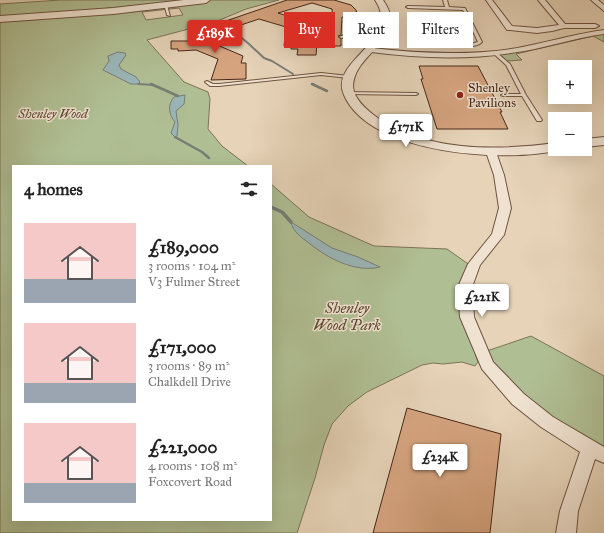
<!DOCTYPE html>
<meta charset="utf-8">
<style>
:root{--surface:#fff;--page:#f2f2f2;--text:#222;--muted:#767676;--accent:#d93025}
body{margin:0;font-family:"IM FELL Great Primer",serif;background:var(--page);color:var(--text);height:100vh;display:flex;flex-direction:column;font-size:15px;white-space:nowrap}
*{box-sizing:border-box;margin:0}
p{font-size:13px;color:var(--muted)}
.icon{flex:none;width:22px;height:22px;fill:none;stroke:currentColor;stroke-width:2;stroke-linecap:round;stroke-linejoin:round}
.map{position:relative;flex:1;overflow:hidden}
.details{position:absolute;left:12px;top:165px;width:260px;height:356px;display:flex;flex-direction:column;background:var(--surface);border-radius:0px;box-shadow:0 4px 16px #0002}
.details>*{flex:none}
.top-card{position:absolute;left:284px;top:12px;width:260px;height:36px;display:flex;gap:8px}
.buttons{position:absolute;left:548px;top:60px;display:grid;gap:8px}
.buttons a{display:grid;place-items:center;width:44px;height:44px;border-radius:0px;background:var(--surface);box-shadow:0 4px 16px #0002;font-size:20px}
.price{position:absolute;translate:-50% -34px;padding:0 9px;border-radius:4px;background:#fff;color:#222;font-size:13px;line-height:26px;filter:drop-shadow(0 1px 2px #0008)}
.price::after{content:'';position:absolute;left:50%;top:24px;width:12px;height:9px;margin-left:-6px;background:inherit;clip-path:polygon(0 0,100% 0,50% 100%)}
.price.current{background:var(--accent);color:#fff}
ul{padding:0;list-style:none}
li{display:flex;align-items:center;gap:12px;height:100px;padding:0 12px}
li span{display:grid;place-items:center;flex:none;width:112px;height:80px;border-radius:0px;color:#555}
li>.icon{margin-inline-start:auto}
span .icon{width:48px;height:48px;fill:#fffc;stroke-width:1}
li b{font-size:17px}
h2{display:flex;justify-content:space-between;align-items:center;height:48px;padding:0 12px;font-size:17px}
.chip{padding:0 14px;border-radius:0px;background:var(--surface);box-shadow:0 4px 16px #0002;font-size:14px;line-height:36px}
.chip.current{background:var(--accent);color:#fff}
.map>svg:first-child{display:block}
.green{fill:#b0be93;stroke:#7c7356;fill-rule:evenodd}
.water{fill:#99b6b7;stroke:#797d77}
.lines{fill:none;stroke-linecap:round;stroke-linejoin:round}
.stream-far2{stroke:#797d77;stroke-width:2}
.stream-far1{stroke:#797d77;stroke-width:2.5}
.stream{stroke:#797d77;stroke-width:3.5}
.building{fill:#d5a47f;stroke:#482818;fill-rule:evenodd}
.service-casing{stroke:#705340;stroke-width:2}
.minor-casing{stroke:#705340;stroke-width:2}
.tertiary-casing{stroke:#705340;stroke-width:2}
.service{fill:#efe2d1;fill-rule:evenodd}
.minor{fill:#efe2d1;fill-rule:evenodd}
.tertiary{fill:#efe2d1;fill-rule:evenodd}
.poi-dot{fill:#8f2418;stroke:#efe2d1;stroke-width:1.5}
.labels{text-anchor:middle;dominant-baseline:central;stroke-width:3;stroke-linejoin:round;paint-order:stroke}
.far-poi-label{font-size:13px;fill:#482818;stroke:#efe2d1;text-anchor:start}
.far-park-label{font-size:13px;font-style:italic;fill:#5d4631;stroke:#efe2d1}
.park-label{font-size:15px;font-style:italic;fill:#5d4631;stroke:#efe2d1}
</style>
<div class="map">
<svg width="604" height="533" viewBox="0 0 604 533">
<rect width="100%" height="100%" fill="#e6d3b8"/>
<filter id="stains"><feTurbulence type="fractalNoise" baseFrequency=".005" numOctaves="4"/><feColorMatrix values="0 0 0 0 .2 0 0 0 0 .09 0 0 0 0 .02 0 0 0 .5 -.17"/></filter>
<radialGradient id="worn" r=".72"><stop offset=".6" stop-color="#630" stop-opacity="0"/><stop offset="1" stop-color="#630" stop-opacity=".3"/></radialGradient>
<path class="green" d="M61 0H198L0 18V4Z
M206 0H279L246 9 215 22 147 40 184 82 208 92 210 99 208 129 222 146 248 166H13V520H271V184L309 217 374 246 447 249 471 266 463 317 478 362 475 366 462 362 443 364 433 363 422 365 367 392 348 406 332 424 324 445 315 478 297 533H0V19ZM179 8 183 15 146 20 142 12Z
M604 32V42L593 36 516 54 522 60 507 61 497 52Z
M531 336 604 376V455L547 422 481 353Z"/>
<path class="water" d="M118 52 125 53 126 55 119 65 121 69 136 77 140 82 138 84H131L103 70 109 61 108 56Z
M185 95 184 104 176 111 178 125 177 136 175 137 171 133 175 122C169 115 167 105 174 97Z
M291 222 332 248 358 257 380 267C355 273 327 258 309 243 301 237 293 232 291 222Z"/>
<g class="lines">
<path class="stream-far2" d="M223 27 236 33 249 44
M249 44 264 58 272 61 293 74
M138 84 154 85
M312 84 315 85"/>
<path class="stream-far1" d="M151 84 178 96
M312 84 327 91
M175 137 202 152 209 158"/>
<path class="stream" d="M271 207 282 212 291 222"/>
</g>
<path class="building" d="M287 0H334L351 5 356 10 358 18 342 17 341 35 338 36 341 39V46H334V41L317 42 316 55H297L298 49H291V46H284L286 27 259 19 235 27 223 22ZM312 3 332 9 333 24H312L278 13Z
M222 22 215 44 243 56 241 63H246V79L211 80 218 59 196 50 178 51V49H171V41H193L199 29Z
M419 66H478L502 112H500L508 129H437L421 79H423Z
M407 408 501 434 490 533H373Z"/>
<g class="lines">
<g class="service-casing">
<path id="service" d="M443 0H447L449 7 465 8 482 42C479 45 475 46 470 46L416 45 415 44 417 43 470 44 478 42 463 10 408 8 406 7 408 6 445 7Z
M164 4 167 5 170 16 167 15Z
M364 27 385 29 387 30 385 31 364 29 342 38 339 37Z
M494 52H496L510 64 526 95 542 120 541 121H537L522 96H503L501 95 503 94H521L506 65 494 54Z
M321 73 349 76 351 77 349 78 321 75 219 86H210L205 82 207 81 213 84H219Z
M346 92 416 93 418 94 416 95 348 94H346Z"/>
</g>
<g class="minor-casing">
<path id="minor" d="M486 0H492L512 26 537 28 559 25 538 0H545L565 24H595L599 26 595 28H564L552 31 537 33 510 30H507Z
M591 0H598L604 5V11Z
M604 30V34C573 38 543 49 511 53 465 60 417 58 371 52L367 50 371 48C417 53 465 56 511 49 542 44 573 34 604 30Z
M491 149 496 152 504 175 511 208 504 235 480 265 472 287 474 317 493 362 524 394 553 417 604 447V463L595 459 578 511 576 533H556L560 511 580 452 541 427 512 404 482 369 460 317 458 287 468 264 492 234 499 208 494 175 486 152Z"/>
</g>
<g class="tertiary-casing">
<path id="tertiary" d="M184 0H210L206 3 113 14 0 22V16L113 8Z
M375 0H383C411 39 353 52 353 87 354 99 366 109 375 116 426 152 495 151 555 143V149L560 150C505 163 370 155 344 95 328 60 403 41 375 0Z
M604 137V145L585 147V139Z"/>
</g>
<use href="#service" class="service"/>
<use href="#minor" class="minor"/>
<use href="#tertiary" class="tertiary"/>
</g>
<circle class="poi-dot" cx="460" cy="95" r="4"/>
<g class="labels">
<g class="far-poi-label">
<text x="468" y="88">Shenley<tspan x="468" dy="15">Pavilions</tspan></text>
</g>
<g class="far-park-label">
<text x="53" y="114">Shenley Wood</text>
</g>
<g class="park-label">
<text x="347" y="308">Shenley<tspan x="347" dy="17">Wood Park</tspan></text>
</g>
</g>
<rect width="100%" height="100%" filter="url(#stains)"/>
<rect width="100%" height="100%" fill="url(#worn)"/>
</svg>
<div class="buttons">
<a>+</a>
<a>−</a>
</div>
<b class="price current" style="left:215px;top:54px">£189K</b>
<b class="price" style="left:406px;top:148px">£171K</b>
<b class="price" style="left:482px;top:318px">£221K</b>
<b class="price" style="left:440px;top:478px">£234K</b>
<div class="top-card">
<a class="chip current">Buy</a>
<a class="chip">Rent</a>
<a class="chip">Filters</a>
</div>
<section class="details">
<h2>4 homes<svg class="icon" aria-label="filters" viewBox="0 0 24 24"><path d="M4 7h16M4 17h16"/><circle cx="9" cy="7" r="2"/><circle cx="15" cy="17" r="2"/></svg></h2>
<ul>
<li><span style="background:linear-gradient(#f6c9c9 70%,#9aa5b1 0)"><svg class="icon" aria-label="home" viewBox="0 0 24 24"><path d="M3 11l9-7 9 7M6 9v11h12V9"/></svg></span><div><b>£189,000</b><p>3 rooms · 104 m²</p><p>V3 Fulmer Street</p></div></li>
<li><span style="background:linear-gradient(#f6c9c9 75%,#9aa5b1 0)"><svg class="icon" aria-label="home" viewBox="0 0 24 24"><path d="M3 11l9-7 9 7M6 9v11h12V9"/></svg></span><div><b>£171,000</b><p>3 rooms · 89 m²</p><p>Chalkdell Drive</p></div></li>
<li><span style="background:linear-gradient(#f6c9c9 75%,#9aa5b1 0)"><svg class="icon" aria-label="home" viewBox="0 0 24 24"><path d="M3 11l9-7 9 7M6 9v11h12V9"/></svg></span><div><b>£221,000</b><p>4 rooms · 108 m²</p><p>Foxcovert Road</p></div></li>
</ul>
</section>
</div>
